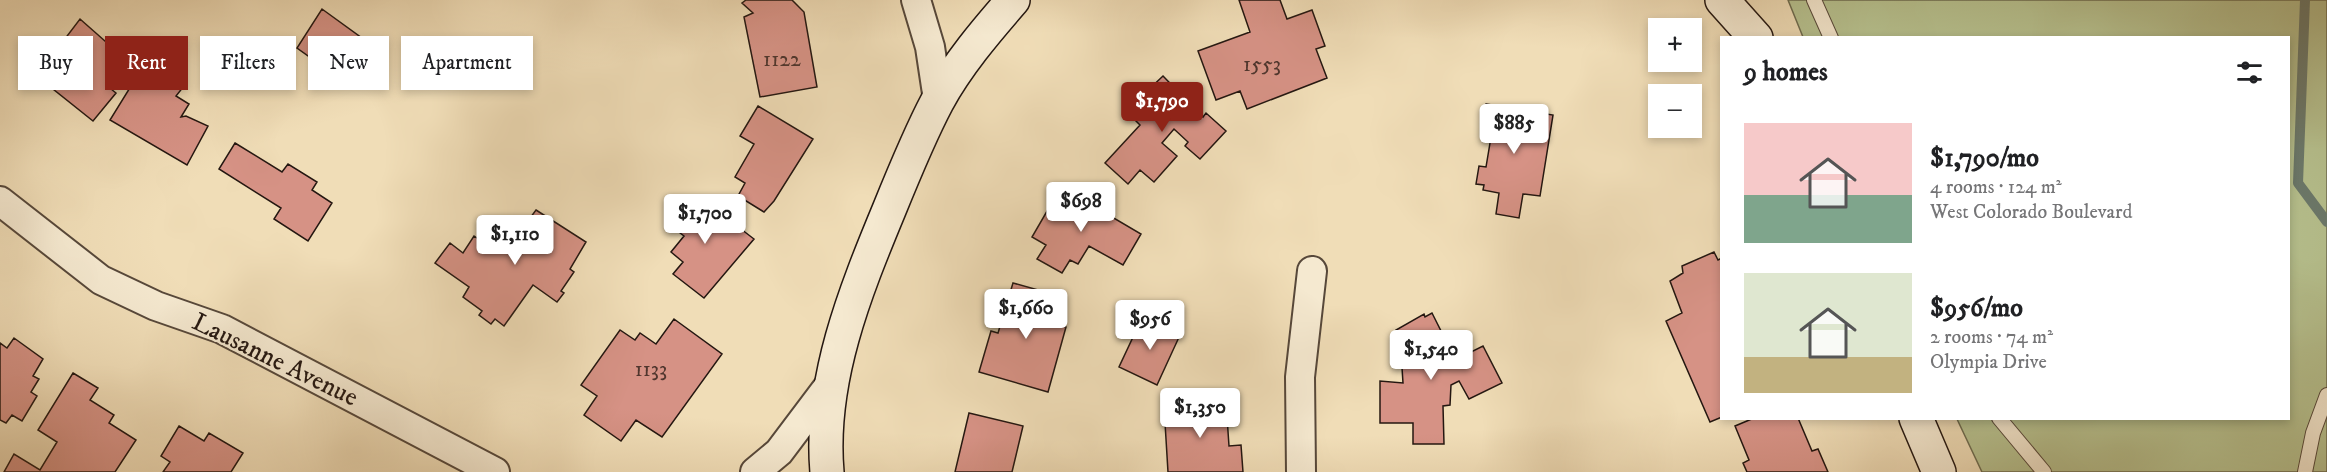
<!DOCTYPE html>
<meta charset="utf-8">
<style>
:root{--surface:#fff;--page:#f6f6f6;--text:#202124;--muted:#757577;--accent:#8f2418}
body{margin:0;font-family:"IM FELL DW Pica",serif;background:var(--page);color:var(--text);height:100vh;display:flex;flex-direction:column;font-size:22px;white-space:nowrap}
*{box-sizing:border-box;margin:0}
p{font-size:20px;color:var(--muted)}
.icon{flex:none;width:33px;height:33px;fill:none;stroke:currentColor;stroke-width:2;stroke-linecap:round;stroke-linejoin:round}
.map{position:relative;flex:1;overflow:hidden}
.sheet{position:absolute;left:1720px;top:36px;width:570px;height:384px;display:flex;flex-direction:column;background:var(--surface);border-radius:0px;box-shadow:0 3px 9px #0003}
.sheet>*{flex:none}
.hud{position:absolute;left:18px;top:36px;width:570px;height:54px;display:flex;gap:12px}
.controls{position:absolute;left:1648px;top:18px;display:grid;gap:12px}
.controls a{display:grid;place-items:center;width:54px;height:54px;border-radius:0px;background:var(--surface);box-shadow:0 3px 9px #0003;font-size:30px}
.price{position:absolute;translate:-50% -51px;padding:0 14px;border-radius:6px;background:#fff;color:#222;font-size:20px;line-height:39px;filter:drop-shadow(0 2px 3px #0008)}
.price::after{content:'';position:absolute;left:50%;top:36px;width:18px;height:14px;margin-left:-9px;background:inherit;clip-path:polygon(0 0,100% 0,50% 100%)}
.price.active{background:var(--accent);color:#fff}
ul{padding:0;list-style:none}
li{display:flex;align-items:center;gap:18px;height:150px;padding:0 24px}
li span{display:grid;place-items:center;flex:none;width:168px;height:120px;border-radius:0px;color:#555}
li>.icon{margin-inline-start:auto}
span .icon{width:72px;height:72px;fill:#fffc;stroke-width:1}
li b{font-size:26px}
h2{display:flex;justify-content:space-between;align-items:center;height:72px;padding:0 24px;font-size:26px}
.tag{padding:0 21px;border-radius:0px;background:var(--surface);box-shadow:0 3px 9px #0003;font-size:21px;line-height:54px}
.tag.active{background:var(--accent);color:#fff}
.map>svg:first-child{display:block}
.green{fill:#b7c290;stroke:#6e6c50;stroke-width:1.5}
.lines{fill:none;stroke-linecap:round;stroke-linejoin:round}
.stream{stroke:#6b7a6d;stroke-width:10}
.building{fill:#d69285;stroke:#241711;stroke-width:1.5}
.lane-casing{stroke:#57483a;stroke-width:16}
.street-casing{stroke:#57483a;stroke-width:32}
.secondary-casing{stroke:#241711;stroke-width:36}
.lane{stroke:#f5e9d0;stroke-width:14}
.street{stroke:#f5e9d0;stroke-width:28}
.secondary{stroke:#f5e9d0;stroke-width:33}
.labels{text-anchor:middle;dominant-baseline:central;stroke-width:4.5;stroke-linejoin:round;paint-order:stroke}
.number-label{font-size:22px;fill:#50362e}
.street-label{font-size:26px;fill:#241711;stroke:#f5e9d0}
</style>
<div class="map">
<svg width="2327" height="472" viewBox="0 0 2327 472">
<rect width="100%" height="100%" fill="#f0ddb7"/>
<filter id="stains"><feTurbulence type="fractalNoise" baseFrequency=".00333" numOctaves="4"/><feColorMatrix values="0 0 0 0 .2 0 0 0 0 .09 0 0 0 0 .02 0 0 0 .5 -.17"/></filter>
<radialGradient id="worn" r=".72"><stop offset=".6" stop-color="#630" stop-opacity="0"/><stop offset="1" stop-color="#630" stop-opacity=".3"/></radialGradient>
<path class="green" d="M1788 0H2327V472H1982L1957 419 2289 418V38L1803 37Z"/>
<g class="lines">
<path class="stream" d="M2305 0 2298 183 2327 222"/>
</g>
<path class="building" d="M746 0H792L804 12 817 87 760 97 744 17 753 13 742 3Z
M1239 0H1280L1287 19 1312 10 1325 46 1316 49 1327 78 1247 109 1240 91 1216 100 1198 51 1250 32Z
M322 9 366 41 339 78 297 48Z
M80 19 131 64 111 89 116 93 93 121 28 69 46 45 55 52Z
M160 71 184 86 176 96 189 104 181 117 186 116 208 126 187 165 110 120 139 73 153 81Z
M1163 76 1203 117 1206 113 1226 131 1200 159 1185 146 1188 142 1174 129 1162 143 1177 156 1154 182 1140 170 1128 184 1105 163 1140 125 1126 111Z
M1486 104 1553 115 1540 196 1523 194 1519 218 1496 214 1499 193 1483 190 1484 185 1476 184 1479 166 1486 167 1491 137 1481 135Z
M758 106 813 139 774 201 764 212 738 196 745 183 735 177 754 144 740 136Z
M235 143 282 172 288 164 317 182 312 190 332 203 308 241 274 219 281 208 219 169Z
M1061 187 1141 234 1123 265 1089 246 1078 264 1070 260 1062 273 1037 259 1046 245 1032 237Z
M687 195 703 208 707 203 754 239 704 298 673 274 683 262 671 252 684 236 666 222Z
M536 210 586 242 570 269 574 272 561 291 564 293 557 302 533 285 504 326 495 319 491 324 479 315 482 311 463 297 469 287 435 263 450 243 463 253 474 236 493 249 515 218 525 225Z
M1714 252 1718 260 1722 258V417L1710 422 1666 321 1682 313 1670 281 1683 273 1682 266Z
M1013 283 1063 297 1055 324 1066 327 1048 392 979 372 991 331 998 333Z
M1432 313 1441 331 1435 334 1443 349V366L1483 346 1502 383 1469 399 1459 381 1451 385 1450 405 1443 406 1444 444H1413V423H1380V381L1403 383 1401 352 1407 348 1396 330 1424 314 1425 317Z
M1142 318 1180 335 1157 385 1119 367Z
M674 319 722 354 662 437 636 420 621 441 584 415 597 396 581 385 620 330 635 340 640 333 656 344Z
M14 338 43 359 33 376 39 379 31 392 37 396 22 421 12 415 6 423 0 420V343L7 348Z
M73 373 98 388 90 400 114 415 109 423 136 440 115 472H4L14 454 40 470 57 442 38 430Z
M1226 402 1229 446 1241 445 1243 472H1168L1164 406Z
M969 413 1023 426 1012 472H955Z
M1754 418H1798L1812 451 1818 449 1828 472H1747L1743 463 1749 460 1735 426Z
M179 426 204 441 209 433 243 453 231 472H163L170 462 161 456Z"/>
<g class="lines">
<g class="lane-casing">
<path id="lane" d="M1814 0 1831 38
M1999 418 2044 472
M2305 472 2313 433 2327 395"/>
</g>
<g class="street-casing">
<path id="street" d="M916 0 930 47 938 100
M0 201 101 280 156 306 222 329 495 472
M755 472 779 452 831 383
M1301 472 1300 377 1312 271"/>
</g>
<g class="secondary-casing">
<path id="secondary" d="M1722 0 1756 38
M1916 418 1939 472
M827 472C819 381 855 292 889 210 904 173 919 136 937 102 957 65 986 31 1013 0"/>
</g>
<use href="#lane" class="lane"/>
<use href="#street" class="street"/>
<use href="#secondary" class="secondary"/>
</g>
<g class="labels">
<g class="number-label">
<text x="782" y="59">1122</text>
<text x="1262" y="64">1553</text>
<text x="651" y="369">1133</text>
</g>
<g class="street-label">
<text transform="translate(275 360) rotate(26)">Lausanne Avenue</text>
</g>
</g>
<rect width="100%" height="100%" filter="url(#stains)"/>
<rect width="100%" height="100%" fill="url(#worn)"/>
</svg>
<div class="controls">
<a>+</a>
<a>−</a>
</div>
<b class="price active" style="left:1162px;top:133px">$1,790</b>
<b class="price" style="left:1514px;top:155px">$885</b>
<b class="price" style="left:1081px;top:233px">$698</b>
<b class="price" style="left:705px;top:245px">$1,700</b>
<b class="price" style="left:515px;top:266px">$1,110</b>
<b class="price" style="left:1026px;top:340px">$1,660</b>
<b class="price" style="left:1150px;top:351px">$956</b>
<b class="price" style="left:1431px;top:381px">$1,540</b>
<b class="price" style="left:1200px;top:439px">$1,350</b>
<div class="hud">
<a class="tag">Buy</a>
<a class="tag active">Rent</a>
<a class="tag">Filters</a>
<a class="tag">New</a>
<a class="tag">Apartment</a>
</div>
<section class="sheet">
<h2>9 homes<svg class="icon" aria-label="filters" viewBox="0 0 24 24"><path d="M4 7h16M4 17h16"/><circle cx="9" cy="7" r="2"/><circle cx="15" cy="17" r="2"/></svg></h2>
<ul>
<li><span style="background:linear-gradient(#f6c9c9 60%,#7fa58c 0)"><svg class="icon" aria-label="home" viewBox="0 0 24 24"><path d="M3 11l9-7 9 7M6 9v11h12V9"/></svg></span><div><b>$1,790/mo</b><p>4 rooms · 124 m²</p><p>West Colorado Boulevard</p></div></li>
<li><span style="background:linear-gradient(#dfe7d0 70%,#c2b280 0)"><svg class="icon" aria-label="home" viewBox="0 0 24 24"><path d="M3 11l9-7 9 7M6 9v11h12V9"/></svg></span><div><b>$956/mo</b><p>2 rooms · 74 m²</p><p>Olympia Drive</p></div></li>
</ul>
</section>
</div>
